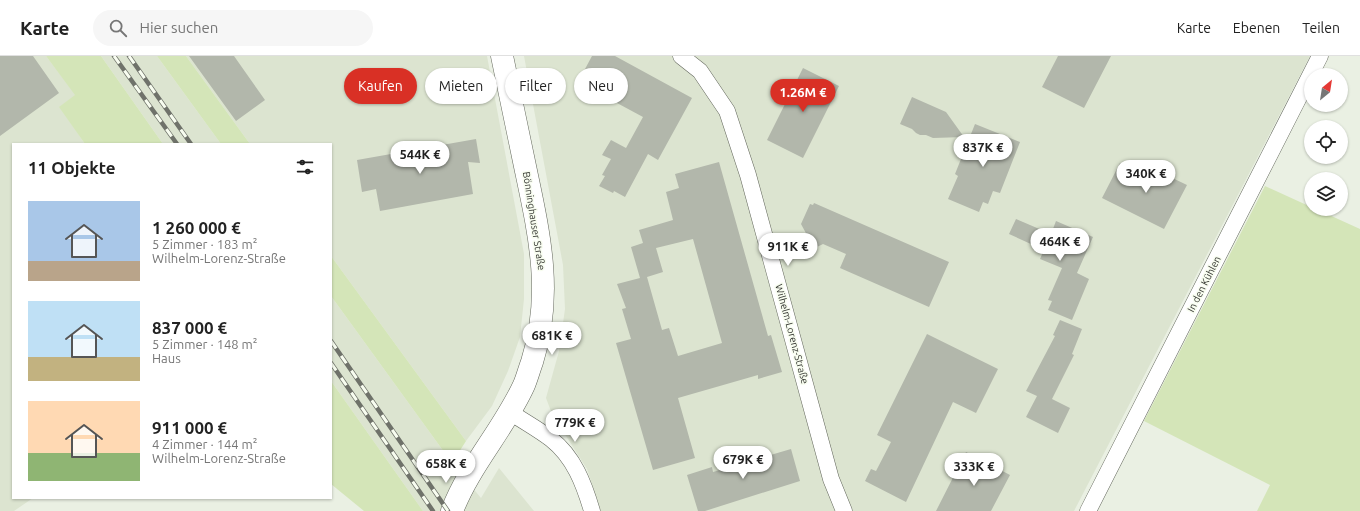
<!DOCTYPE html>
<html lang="de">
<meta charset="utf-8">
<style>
:root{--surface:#fff;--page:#f6f6f6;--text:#222;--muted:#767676;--line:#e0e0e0;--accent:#d93025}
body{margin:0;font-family:Ubuntu,sans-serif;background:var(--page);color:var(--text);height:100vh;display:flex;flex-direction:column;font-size:15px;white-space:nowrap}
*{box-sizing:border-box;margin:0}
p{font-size:13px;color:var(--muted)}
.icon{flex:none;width:22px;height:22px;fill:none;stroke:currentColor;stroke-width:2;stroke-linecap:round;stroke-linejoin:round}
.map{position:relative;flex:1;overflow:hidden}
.details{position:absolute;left:12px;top:87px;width:320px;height:356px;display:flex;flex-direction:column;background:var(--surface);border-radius:0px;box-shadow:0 1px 3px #0004}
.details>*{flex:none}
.banner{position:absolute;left:344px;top:12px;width:380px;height:36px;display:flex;gap:8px}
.needle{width:26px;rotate:30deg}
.tools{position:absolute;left:1304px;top:12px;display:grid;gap:8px}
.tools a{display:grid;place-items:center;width:44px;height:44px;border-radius:50%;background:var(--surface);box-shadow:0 1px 3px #0004;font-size:20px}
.price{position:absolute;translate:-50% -34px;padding:0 9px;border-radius:14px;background:#fff;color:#222;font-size:13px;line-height:26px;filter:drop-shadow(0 1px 2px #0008)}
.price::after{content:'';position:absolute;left:50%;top:24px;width:12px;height:9px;margin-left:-6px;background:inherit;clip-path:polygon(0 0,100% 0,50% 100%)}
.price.on{background:var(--accent);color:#fff}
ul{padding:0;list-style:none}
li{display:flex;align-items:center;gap:12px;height:100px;padding:0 16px}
li span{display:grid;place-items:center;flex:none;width:112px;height:80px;border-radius:0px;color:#555}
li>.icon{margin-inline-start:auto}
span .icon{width:48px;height:48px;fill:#fffc;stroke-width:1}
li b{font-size:17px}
h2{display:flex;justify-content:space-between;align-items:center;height:48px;padding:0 16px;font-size:17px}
.chip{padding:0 14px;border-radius:18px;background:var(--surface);box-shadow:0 1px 3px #0004;font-size:14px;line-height:36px}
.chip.on{background:var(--accent);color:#fff}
header{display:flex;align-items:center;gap:24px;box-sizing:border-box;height:56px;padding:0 20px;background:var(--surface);border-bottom:1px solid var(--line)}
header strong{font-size:19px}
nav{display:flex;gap:22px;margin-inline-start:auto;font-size:14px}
.search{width:280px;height:36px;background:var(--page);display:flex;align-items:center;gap:10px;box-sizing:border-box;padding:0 14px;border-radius:22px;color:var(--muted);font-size:15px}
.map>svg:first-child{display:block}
.built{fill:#dce4d0}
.green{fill:#d4e5b8}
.building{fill:#b2b7ab;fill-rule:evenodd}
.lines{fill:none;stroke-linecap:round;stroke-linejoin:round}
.minor-casing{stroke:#63675c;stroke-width:17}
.secondary-casing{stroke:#63675c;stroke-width:23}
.minor{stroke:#fff;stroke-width:16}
.secondary{stroke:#fff;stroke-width:22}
.rail-casing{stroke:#6f726a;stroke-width:4.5}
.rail{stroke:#f8fdf0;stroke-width:3;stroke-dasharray:9;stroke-linecap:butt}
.labels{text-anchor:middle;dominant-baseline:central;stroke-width:3;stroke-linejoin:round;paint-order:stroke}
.street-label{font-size:10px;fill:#353732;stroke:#f8fdf0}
</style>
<header>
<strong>Karte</strong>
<div class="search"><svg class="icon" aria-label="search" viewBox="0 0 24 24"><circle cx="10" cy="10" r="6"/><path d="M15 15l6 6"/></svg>Hier suchen</div>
<nav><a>Karte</a><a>Ebenen</a><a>Teilen</a></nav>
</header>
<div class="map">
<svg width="1360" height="455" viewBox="0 0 1360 455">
<rect width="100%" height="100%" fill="#eaf0e3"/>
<path class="built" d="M0 0H46L76 39 60 51 85 88H13V442H33L14 455H0Z
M101 0H157L221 88H163Z
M186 0H487L524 198V243L520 281 508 315 492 350 466 385 331 200V88H250Z
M524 0H1310L1074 455H601L587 413 552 358 546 342 559 295 565 253 563 209Z
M331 240 452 407 481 442 499 412 534 455H423L331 325Z"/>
<path class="green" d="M46 0H101L163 88H85L59 51 75 39Z
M157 0H186L250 88H221Z
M1265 130 1311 151V153H1316L1360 173V455H1257L1270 429 1144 365Z
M331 200 466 385 452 407 331 240Z
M331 325 423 455H364L331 428Z"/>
<path class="building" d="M0 0H33L59 37 0 80Z
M189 0H234L265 44 236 65Z
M592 0H615L692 42 658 104 648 98 625 141 614 135 613 137 599 130 605 120 602 119 611 103 602 99 611 84 626 92 643 61 578 26Z
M1058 0H1111L1084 52 1042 31Z
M803 12 839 30 803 102 767 84Z
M912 41 946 56 964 81 933 82 926 79H920L916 77 912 73 900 68Z
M975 68 1020 86 1000 137 993 135 988 148 983 146 979 156 948 143 958 120 955 118Z
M476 83 480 107 468 106 473 138 380 155 376 133 362 136 357 104Z
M719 106 768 280 771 279 782 316 758 323V319L678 342 695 402 653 414 616 287 631 283 622 253 626 252 617 228 640 222 631 191 643 187 639 174 673 164 666 136 679 132 675 118ZM693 183 722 287 678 300 669 272 662 274 647 221 663 216 656 192Z
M1120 107 1146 121 1154 107 1167 113 1164 118 1187 129 1164 173 1102 142Z
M814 147 949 206 929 251 840 212 846 198 823 188 817 191 814 184 808 181 801 168 810 148 813 149Z
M1016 163 1051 178 1056 165 1093 181 1077 217 1089 223 1072 264 1048 254 1052 245 1048 244 1062 212 1040 203 1044 194 1009 178Z
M1060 264 1082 273 1072 298 1074 299 1052 343 1070 352 1058 377 1026 361 1037 340 1026 335 1055 280 1053 279Z
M927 278 998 313 976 357 953 346 906 446 865 425 871 413 876 415 891 386 877 379Z
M791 393 800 425 705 455H698L687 419 712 411 713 416Z
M966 396 1010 419 991 455H936Z"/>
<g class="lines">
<g class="minor-casing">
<path id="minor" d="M681 0 700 15 727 55 748 119 831 423 844 455
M510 356C523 365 538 373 551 383 574 401 584 428 592 455
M1088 455 1320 0"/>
</g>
<g class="secondary-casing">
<path id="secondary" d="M452 455C469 410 504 373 524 329 527 322 529 314 532 306 553 240 540 181 526 115 518 77 510 38 502 0"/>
</g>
<use href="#minor" class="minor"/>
<use href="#secondary" class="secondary"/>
<g class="rail-casing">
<path id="rail" d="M114 0 177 88
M129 0 191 88
M331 285 448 455
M331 307 433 455"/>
</g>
<use href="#rail" class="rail"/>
</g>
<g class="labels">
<g class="street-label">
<text transform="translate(534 165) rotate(81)">Bönninghauser Straße</text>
<text transform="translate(1204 228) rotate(-63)">In den Kühlen</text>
<text transform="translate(792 278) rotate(75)">Wilhelm-Lorenz-Straße</text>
</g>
</g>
</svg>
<div class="tools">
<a><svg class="needle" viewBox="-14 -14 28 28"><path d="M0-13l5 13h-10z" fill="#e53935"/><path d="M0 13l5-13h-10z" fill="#767676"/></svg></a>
<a><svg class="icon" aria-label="locate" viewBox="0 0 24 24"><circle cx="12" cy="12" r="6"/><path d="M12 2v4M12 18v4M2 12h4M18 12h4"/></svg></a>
<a><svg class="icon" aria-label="layers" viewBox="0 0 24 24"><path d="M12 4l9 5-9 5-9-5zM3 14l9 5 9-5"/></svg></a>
</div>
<b class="price on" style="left:803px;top:57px">1.26M €</b>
<b class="price" style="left:983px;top:112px">837K €</b>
<b class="price" style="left:420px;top:119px">544K €</b>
<b class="price" style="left:1146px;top:138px">340K €</b>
<b class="price" style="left:1060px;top:206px">464K €</b>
<b class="price" style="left:788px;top:211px">911K €</b>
<b class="price" style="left:552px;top:300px">681K €</b>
<b class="price" style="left:575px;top:387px">779K €</b>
<b class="price" style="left:743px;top:424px">679K €</b>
<b class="price" style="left:446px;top:428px">658K €</b>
<b class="price" style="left:974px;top:431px">333K €</b>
<div class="banner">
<a class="chip on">Kaufen</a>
<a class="chip">Mieten</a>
<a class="chip">Filter</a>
<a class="chip">Neu</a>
</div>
<section class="details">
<h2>11 Objekte<svg class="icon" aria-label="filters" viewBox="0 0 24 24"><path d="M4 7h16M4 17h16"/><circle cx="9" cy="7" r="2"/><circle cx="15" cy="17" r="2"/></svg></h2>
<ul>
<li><span style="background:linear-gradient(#a9c7e8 75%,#b9a48a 0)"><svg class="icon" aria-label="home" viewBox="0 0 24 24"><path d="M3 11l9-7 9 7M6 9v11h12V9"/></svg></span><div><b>1 260 000 €</b><p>5 Zimmer · 183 m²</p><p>Wilhelm-Lorenz-Straße</p></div></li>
<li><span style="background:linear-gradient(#bfe0f5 70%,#c2b280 0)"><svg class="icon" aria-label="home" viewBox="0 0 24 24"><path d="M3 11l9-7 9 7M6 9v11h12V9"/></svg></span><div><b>837 000 €</b><p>5 Zimmer · 148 m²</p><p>Haus</p></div></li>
<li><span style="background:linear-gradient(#ffd9b3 65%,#8fb573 0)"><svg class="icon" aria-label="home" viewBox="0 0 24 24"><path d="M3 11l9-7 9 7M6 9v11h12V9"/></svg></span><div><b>911 000 €</b><p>4 Zimmer · 144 m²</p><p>Wilhelm-Lorenz-Straße</p></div></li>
</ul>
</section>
</div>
